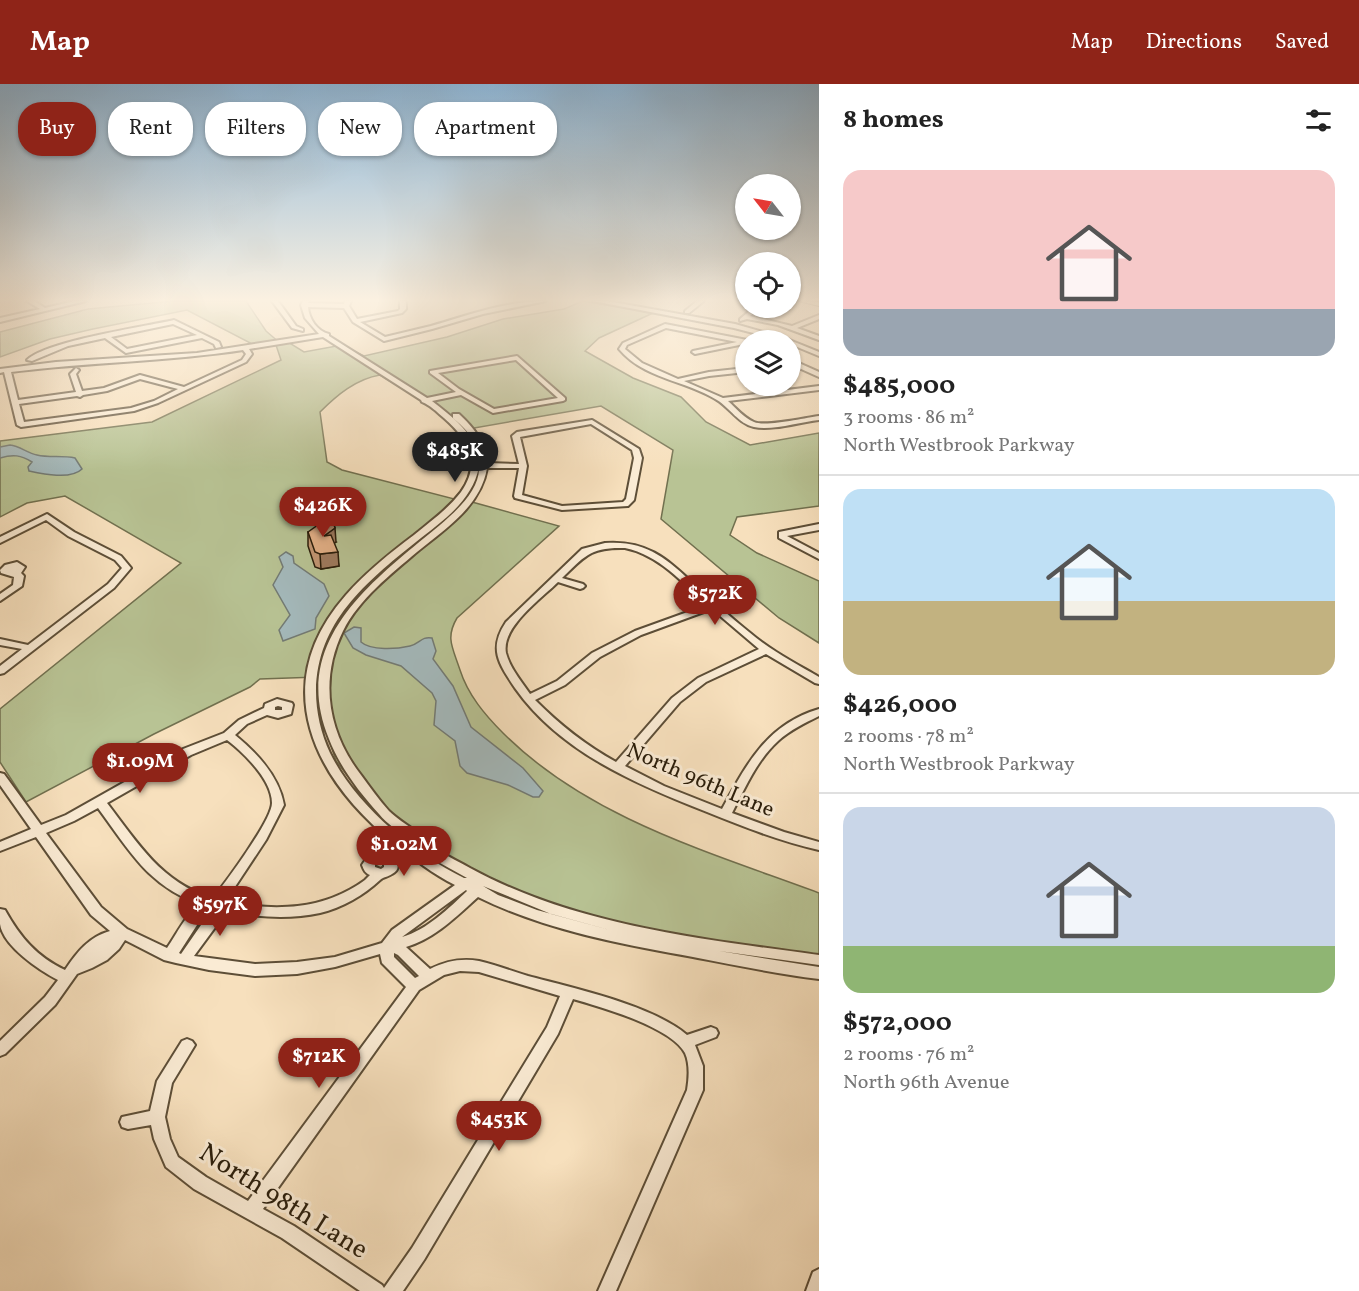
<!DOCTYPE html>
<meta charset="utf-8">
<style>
:root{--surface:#fff;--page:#f2f2f2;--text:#222;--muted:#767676;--line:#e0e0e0;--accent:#8f2418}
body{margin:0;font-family:Vollkorn,serif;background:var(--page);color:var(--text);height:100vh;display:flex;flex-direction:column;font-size:22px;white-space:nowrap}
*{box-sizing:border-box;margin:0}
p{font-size:20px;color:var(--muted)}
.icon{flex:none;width:33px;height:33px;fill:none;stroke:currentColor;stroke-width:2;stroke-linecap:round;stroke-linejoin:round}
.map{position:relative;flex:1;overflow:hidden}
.side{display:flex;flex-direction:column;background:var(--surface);width:540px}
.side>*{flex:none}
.hud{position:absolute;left:18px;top:18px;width:570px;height:54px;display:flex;gap:12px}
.needle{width:39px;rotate:301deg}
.fabs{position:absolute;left:735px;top:90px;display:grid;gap:12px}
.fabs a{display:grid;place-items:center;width:66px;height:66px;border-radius:50%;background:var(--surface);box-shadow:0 2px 4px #0004;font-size:30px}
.price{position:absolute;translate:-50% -51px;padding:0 14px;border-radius:21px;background:var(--accent);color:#fff;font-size:20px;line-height:39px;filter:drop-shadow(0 2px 3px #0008)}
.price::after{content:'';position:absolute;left:50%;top:36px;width:18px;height:14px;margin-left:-9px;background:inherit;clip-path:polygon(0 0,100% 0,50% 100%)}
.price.on{background:#222;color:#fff}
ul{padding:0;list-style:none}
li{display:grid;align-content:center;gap:12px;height:318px;padding:0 24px}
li+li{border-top:2px solid var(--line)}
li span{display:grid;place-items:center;height:186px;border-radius:18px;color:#555}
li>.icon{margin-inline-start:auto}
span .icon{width:108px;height:108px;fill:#fffc;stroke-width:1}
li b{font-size:26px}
h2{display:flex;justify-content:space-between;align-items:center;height:72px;padding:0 24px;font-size:26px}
.tag{padding:0 21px;border-radius:24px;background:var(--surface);box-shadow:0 2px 4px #0004;font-size:21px;line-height:54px}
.tag.on{background:var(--accent);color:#fff}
header{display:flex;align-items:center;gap:36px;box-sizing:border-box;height:84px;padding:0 30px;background:var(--accent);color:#fff}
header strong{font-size:28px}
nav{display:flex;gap:33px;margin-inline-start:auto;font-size:21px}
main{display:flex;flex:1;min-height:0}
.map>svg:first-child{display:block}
.green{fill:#b8c394;stroke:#71704f;stroke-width:1.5;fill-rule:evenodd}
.water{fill:#a4babd;stroke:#737b75;stroke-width:1.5}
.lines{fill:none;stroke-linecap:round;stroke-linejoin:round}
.minor-casing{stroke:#5d4e37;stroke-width:4}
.major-casing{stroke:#2a1d0a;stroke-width:2}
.minor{fill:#faebd4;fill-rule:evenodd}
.major{fill:#f7e0bd;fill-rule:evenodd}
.wall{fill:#c29673;stroke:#2a1d0a;stroke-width:1.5}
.shaded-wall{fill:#9e7a5e;stroke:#2a1d0a;stroke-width:1.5}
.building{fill:#e2af86;stroke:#2a1d0a;stroke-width:1.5}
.labels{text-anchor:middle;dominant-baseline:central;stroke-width:6;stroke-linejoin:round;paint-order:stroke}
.street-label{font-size:22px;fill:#2a1d0a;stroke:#faebd4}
.near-street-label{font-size:27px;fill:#2a1d0a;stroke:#faebd4}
</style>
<header>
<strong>Map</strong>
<nav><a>Map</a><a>Directions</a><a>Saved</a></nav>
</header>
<main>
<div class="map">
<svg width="819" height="1207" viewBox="0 0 819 1207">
<rect width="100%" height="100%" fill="#f7e0bd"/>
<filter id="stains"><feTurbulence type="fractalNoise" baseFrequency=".00333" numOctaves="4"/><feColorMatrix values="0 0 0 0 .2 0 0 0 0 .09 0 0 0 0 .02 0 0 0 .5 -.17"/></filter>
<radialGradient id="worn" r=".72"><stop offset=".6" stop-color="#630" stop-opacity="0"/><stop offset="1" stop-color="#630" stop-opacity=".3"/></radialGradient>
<path class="green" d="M174 217H246L266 247 280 259 288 258 304 268 342 261 364 272 447 253 503 235 564 225 583 217 653 229 599 254 585 267 633 294 681 313 706 338 750 361 819 349V422L737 433 730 451 757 469 819 497V559L779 534 661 435 673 366 601 322 474 344C493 374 491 388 472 418L559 442 457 534C445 554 453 564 460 586 468 611 485 631 503 649 588 734 709 768 819 809V881L655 857 530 824 472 800 417 762 369 719 336 677 317 618 318 593 260 595 250 603 154 650 26 718 0 678V625L181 479 65 412 27 419 0 433V357L152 338 281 276 276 261 270 258 254 261 187 226 93 245 50 255 0 273V248L88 225ZM380 291C421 317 507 358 454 415L342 386 327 378 320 328C337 311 356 295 380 291Z"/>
<path class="water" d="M10 361C20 362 27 369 37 371 49 374 63 371 75 374L82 385C71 396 43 390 29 387L28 383 32 378C21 371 13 370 0 374V363Z
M286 468 293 472 294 479 324 500 329 512 316 534 315 545 283 557 279 546 290 531 273 501 283 483 279 473Z
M354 543 361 544V558C371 567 397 565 410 562 420 560 421 552 432 554L436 567 433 575 453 602 471 643 523 684 543 707 539 713H533L508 701 467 689 460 682 455 657 434 641 436 617 432 609 401 582 366 571 353 564 344 549Z"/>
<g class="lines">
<g class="minor-casing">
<path id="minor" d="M27 217H34L45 224 74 217H86L0 238V234L40 225Z
M272 217H278L296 242 303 245V247L292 244Z
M303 217H309L308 219 344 220 345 217H351L349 222 357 235 398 227 400 225V217H406V225L402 229 360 238 385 253C400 249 416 246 431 242 468 231 506 217 546 217L483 230 432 245 384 257 353 238 344 224 308 223C309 235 317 247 329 250V252L427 314 456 308 430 289V287L517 272 565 314V316L563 317 493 329 461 311 432 317C452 333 478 351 479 379 482 361 466 345 453 334V330H459C473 343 486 358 487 379L519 380 512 352 517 348 592 336 639 365 642 374 634 416 628 422 562 426 515 414 514 412 519 384H487C481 422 445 445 417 468 390 491 359 515 343 547 319 596 328 649 361 691 370 703 379 716 389 727 396 734 406 740 414 746 422 753 430 761 438 766 448 773 460 778 470 784 576 842 701 855 819 871V881L719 867 819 883V895C777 890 735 881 693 873 620 860 545 846 478 813 457 832 434 855 406 863L430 885C446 877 462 874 479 877 496 881 512 887 528 892 573 904 652 921 687 951L711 943 716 945 718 949 716 953 695 961 703 982V1006L616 1207H598L687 1006C689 994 690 980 685 969 671 943 601 923 573 915L558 950 424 1176 403 1207H360L282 1154 194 1105 166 1083 154 1055 151 1041 128 1045 122 1043 120 1038 122 1033 150 1027 157 997 182 957 187 955 192 957 195 961 172 999 165 1033 170 1055 178 1073 206 1093 248 1117 406 903 382 879 380 870 335 883 297 890 255 892 209 886 176 879 164 876 125 856 119 865 107 876 92 884 77 890 55 921 5 970 0 972V957L45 913 58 896C39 886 3 862 0 840 0 835 0 830 0 825L5 826C20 853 37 873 65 886 77 868 89 853 110 847L91 831 36 753 0 767V758L31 745 0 701V689L4 690 41 741 66 731 183 665 224 649 239 636 264 624 265 620 277 615 292 619 293 621 291 630 278 634 267 631 247 640 235 651C257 669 279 692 284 721L266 756 225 818C275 827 322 827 365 796L370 791C365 789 364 786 362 781 367 772 374 771 383 769 393 771 405 783 392 790 388 793 383 793 380 796 364 811 342 824 320 829 288 836 255 833 223 827L222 834 194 872 255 880 297 878 335 873 382 859 392 846 455 801C433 790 414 775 395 760 313 694 267 601 346 511 366 488 390 469 414 451 431 437 448 425 461 408 482 378 468 355 444 334 437 328 430 321 422 318L421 316 323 253 249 265 252 270 246 278 158 319 134 327 21 343 17 341 4 288 0 289V285L56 278 197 269 319 250 305 234 301 221ZM243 266 246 270 242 276 184 303 140 291 104 304 82 307 76 290 79 286 76 284 70 290 76 308 18 316 11 288C88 278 166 278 243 266ZM516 276 558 314 494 325 459 305 438 289ZM140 295 178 305 154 317 131 324 24 338 19 320 77 312 80 313 83 311 107 307ZM591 340 632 366 634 374 626 415 623 418 562 422 522 411 527 382 520 353ZM479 383C480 406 456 427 440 441 374 496 288 556 329 655 340 683 359 708 379 730 387 740 400 748 410 757 417 762 424 769 431 774 443 781 455 787 467 794H464C413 769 355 720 330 669 321 650 316 628 316 607 317 538 366 498 416 458 441 438 472 418 479 383ZM278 622 282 623V626H275V623ZM227 656C244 669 272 696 272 719 272 736 225 799 213 814 162 800 137 758 107 719L191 671ZM98 724C130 767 147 801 201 821 186 829 177 850 167 864L127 845 101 823 46 749 74 737ZM382 778 384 780V783L381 785 375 783V780ZM483 802 551 830 617 848 537 826 498 811ZM466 806 467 807C449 824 427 846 402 853ZM210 828 181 870 179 869 197 841ZM394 869 398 871 419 892 415 894 394 873ZM460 887 479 888 560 912 547 943 412 1164 384 1204 382 1201 294 1142 263 1125 419 906 444 891Z
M593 217H607L735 240 788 255 789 256 792 257 819 268V272L790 260V256H781L734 244Z
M697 217H704L689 229H685V227Z
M753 224H759L750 232 792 242 819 231V235L797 244 819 252V256L778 241 747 235 740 237V235Z
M174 236 219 258 221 263 216 264 214 260 202 254 126 269 105 254 68 262 32 277 27 276C47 257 143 243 174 236ZM173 240 197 251 127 265 111 253Z
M665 240 747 256H746L744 260 695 270 692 268 693 267 737 258 666 244 627 261 625 265 642 279 678 295 709 288 746 284V288L709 292 684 297 723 314 819 302V306L728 317C736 324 744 334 754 338 766 343 804 334 819 332V336C800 338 772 347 754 343 739 340 730 324 717 316 685 296 644 295 619 265L623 259Z
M790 275 819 288V293L790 280Z
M47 430 74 448 121 472 131 484 114 504 4 589 0 590V582L22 565 0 561V555L28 561 108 500 122 484 115 476 68 452 46 436 0 459V453Z
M819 440V446L787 452 819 469V475L779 454V448Z
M605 459C646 456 666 474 694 500 712 516 730 533 749 548 770 566 795 579 819 593V600L815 599 766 570 706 598 680 618 625 682 664 702 722 725C746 681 767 640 819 625V632C805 639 790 646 778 657 757 676 745 704 732 729L784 748 819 758V766C780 757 744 743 707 728 636 700 560 668 515 604 499 580 488 565 506 538L582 465ZM625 464C659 471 682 498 707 521L635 547 592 569 557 597 530 610C521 597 510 584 506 569 501 543 541 515 558 498L580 505 583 504 585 502 583 500 562 494C585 472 590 463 625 464ZM712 525 759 565 698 594 672 614 616 678C585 661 559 640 535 616L565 601 600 573 641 551Z
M17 478 25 483 21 489 24 492 22 502 0 517V510L13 501 14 493 1 489 0 486 5 481Z
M819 1185V1207H806L813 1188Z"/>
</g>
<g class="major-casing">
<path id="major" d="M799 217 819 218V222Z"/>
</g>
<use href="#minor" class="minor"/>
<use href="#major" class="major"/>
</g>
<path class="wall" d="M308 448 336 458 334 459 339 482 321 485 315 483 308 462Z"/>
<path class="shaded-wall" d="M335 444 336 458 325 466 324 452Z
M338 468 339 482 321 485 320 470Z"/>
<path class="building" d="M325 436 333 437 335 444 324 452 331 451 338 468 320 470 315 468 308 448Z"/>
<linearGradient id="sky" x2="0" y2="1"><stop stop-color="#8db6d7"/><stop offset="0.56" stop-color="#fbf1e1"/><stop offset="1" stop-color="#fbf1e1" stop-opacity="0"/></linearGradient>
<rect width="819" height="386" fill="url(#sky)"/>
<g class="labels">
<g class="street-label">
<text transform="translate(700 697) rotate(23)">North 96th Lane</text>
</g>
<g class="near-street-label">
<text transform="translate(283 1118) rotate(32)">North 98th Lane</text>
</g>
</g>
<rect width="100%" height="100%" filter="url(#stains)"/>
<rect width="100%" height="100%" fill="url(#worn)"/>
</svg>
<div class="fabs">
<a><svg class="needle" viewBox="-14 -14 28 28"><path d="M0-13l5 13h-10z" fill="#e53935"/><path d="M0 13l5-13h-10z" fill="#767676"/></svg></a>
<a><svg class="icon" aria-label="locate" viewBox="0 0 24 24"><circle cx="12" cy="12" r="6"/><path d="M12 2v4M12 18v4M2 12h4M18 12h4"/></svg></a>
<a><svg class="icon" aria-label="layers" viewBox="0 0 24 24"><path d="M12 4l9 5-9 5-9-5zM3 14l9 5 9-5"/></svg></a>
</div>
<b class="price on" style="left:455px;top:399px">$485K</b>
<b class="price" style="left:323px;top:454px">$426K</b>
<b class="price" style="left:715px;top:542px">$572K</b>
<b class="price" style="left:140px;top:710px">$1.09M</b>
<b class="price" style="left:404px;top:793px">$1.02M</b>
<b class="price" style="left:220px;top:853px">$597K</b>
<b class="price" style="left:319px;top:1005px">$712K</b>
<b class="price" style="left:499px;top:1068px">$453K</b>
<div class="hud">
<a class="tag on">Buy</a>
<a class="tag">Rent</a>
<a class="tag">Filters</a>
<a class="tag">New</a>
<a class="tag">Apartment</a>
</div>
</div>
<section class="side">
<h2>8 homes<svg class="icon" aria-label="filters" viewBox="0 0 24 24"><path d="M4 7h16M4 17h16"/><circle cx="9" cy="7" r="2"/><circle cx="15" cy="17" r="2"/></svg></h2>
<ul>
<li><span style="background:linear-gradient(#f6c9c9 75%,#9aa5b1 0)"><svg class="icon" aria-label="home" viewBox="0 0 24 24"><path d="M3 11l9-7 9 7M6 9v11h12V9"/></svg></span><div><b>$485,000</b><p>3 rooms · 86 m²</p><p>North Westbrook Parkway</p></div></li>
<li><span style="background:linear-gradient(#bfe0f5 60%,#c2b280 0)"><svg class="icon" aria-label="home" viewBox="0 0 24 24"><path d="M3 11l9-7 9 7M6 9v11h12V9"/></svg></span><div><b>$426,000</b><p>2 rooms · 78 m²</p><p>North Westbrook Parkway</p></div></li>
<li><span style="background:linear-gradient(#c9d6e8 75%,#8fb573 0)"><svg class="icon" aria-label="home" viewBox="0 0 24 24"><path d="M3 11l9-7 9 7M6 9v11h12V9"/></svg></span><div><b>$572,000</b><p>2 rooms · 76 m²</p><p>North 96th Avenue</p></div></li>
</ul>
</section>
</main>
